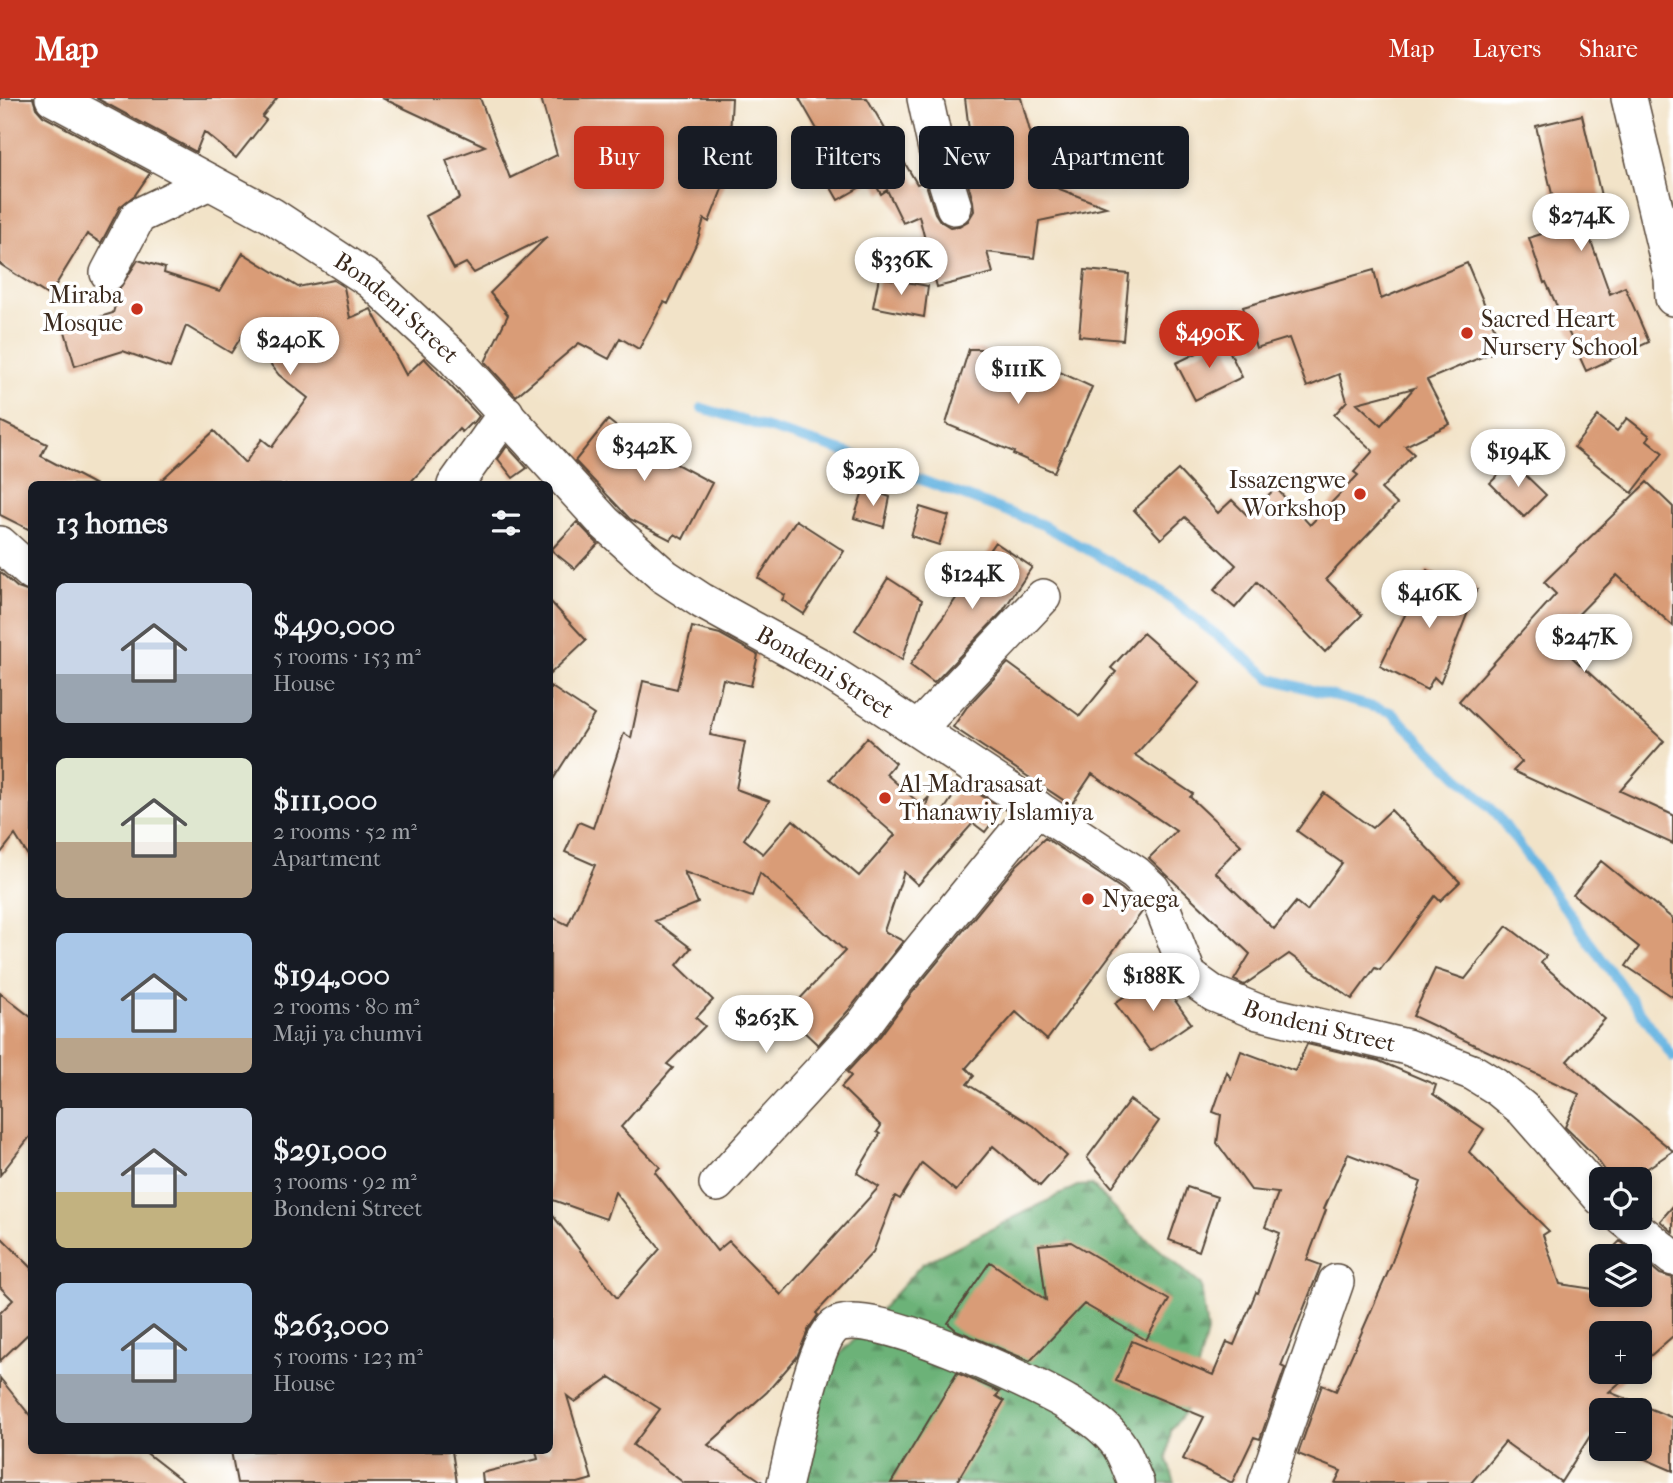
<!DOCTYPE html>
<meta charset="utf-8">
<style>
:root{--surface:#171b24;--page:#242831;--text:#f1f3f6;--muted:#9ea1a6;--accent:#c8321e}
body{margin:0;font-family:"IM FELL French Canon",serif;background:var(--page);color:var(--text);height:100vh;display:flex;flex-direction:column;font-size:26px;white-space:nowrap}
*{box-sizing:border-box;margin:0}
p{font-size:23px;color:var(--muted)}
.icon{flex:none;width:38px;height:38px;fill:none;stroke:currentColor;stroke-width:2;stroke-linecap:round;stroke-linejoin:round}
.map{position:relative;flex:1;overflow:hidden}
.details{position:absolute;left:28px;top:383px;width:525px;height:973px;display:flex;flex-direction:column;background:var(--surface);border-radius:10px;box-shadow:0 4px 10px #0003}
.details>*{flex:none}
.banner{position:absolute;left:574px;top:28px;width:665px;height:63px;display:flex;gap:14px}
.tools{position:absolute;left:1589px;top:1069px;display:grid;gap:14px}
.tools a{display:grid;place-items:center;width:63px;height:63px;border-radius:10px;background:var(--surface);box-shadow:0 4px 10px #0003;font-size:35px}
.price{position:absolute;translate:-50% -60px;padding:0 16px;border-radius:24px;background:#fff;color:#222;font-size:23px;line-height:46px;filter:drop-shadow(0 2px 4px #0008)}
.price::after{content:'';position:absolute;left:50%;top:42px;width:21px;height:16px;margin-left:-10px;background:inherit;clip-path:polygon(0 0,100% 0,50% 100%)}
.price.active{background:var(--accent);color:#fff}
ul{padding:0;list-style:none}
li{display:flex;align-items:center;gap:21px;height:175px;padding:0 28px}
li span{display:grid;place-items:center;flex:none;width:196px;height:140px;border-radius:10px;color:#555}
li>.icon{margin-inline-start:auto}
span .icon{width:84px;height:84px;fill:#fffc;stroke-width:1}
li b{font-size:30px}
h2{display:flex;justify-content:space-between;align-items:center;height:84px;padding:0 28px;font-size:30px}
.pill{padding:0 24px;border-radius:10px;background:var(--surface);box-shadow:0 4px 10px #0003;font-size:24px;line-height:63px}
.pill.active{background:var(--accent);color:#fff}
header{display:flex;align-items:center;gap:42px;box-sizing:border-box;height:98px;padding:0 35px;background:var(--accent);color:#fff}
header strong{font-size:33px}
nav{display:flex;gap:38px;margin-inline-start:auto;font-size:24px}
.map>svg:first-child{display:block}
.forest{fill:url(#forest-firs);stroke:#546e4b;stroke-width:2}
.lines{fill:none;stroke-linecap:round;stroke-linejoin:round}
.stream{stroke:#68b5e2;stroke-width:10}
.building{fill:#d99c77;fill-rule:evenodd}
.minor-casing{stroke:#564638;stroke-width:38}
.minor{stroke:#fff;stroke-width:35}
.poi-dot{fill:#c8321e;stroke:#fff;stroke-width:2.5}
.labels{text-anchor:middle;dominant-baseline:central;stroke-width:7;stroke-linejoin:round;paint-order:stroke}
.poi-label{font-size:24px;fill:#3b2a1e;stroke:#fff;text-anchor:start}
.street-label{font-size:24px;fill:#3b2a1e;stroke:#fff}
</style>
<header>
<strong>Map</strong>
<nav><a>Map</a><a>Layers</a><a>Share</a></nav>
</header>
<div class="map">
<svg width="1673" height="1385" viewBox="0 0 1673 1385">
<defs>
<pattern id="forest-firs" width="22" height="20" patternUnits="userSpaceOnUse" patternTransform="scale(1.75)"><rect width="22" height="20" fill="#6cb278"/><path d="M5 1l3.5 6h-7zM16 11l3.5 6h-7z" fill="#5a9162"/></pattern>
</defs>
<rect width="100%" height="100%" fill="#fff"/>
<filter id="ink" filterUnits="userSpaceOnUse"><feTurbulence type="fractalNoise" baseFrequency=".0143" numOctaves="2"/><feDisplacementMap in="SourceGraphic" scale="14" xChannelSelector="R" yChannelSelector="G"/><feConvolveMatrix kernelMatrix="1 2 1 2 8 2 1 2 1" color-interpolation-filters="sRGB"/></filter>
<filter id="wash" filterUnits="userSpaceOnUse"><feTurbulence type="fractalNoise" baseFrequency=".00686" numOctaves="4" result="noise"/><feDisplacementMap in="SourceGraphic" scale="28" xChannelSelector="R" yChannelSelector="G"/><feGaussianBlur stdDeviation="1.57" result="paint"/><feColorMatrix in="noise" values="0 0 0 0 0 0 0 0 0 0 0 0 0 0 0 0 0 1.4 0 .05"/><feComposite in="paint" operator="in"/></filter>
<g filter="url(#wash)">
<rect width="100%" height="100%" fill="#f2e3c8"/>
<path class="forest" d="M1092 1087 1127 1124 1201 1187 1207 1235 1188 1308 1171 1332 1167 1361 1175 1385H791L783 1319 922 1166 1077 1088Z"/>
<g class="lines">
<path class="stream" d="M702 310 846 354 1043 427 1161 493 1272 581 1391 614 1496 715 1673 959"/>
</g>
<g id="blocks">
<path class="building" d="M0 0H33L36 10 43 18 150 75 135 97 120 109 101 145 87 136 49 198 0 166Z
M96 0H277L262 19 266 22 236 60 204 34 196 54Z
M382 0H480L510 80 557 57 541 0H732L729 56 721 84 724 86 709 124 704 121 697 144 668 206 664 204 639 251 620 240 609 261 579 245 516 298 485 264 508 217 490 195 547 139 474 175 466 165 454 171 426 118 460 100 446 62 485 48Z
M799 0H867L917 86 925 83 935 115 940 123 950 129 959 128 968 123 974 113 973 103 962 65 970 61 962 34 969 32 965 0H1021L1044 85 1106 109 1039 123 1034 160 987 154 993 175 937 189 919 118 903 125 887 92 881 96 873 82 838 102 822 74 837 66Z
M1582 17 1602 102 1578 107 1610 196 1625 189 1649 244 1586 273 1546 184 1544 185 1529 140 1560 130 1536 28Z
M243 155 298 189 333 182 344 189 350 220 371 211 406 277 424 260 479 318 473 326 472 324 462 334 459 331 408 387H156L214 333 245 365 262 341 272 349 308 300 279 277 245 233 231 255 186 228 170 270 123 253 75 268 64 230 113 215 120 190 138 162 165 170 164 175 220 193Z
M1467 165 1503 250 1427 282 1450 326 1405 348 1414 356 1381 391 1397 406 1326 481 1362 517 1325 554 1257 484 1235 510 1214 492 1236 467 1185 419 1161 441 1134 412 1178 372 1218 415 1232 402 1247 417 1276 390 1310 427 1358 377 1354 374 1373 353 1334 317 1347 303 1339 276 1307 289 1289 240 1256 250 1243 209 1374 172 1381 201ZM1414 290 1381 327 1357 305Z
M1085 172 1129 176 1123 242 1079 238Z
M879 179 928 188 924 219 873 209Z
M1224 242 1242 279 1195 302 1176 265Z
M969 251H980L1043 272 1045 267 1092 289 1054 374 1013 356 1014 354 946 326Z
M1598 318 1617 333 1627 320 1650 338 1647 342 1663 355 1632 395 1574 349Z
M608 322 666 368 669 362 712 385 683 441 675 436 671 442 630 421 575 363Z
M0 323 47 346 41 358 96 387H32V433L0 417Z
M507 348 527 370 513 380 498 361Z
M1512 364 1546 397 1524 419 1490 385Z
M1647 384 1673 409V528L1617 477 1553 542 1664 643 1620 693 1673 717V746L1513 673 1522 664 1459 603 1556 496 1544 484Z
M864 390 890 399 884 429 854 420Z
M920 409 949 418 939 447 911 438Z
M796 422 844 453 804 516 782 502 785 497 758 480Z
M577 424 598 446 575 471 551 452Z
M995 444 1032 469 1002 514 934 585 910 567Z
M1427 472 1477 491 1440 585 1434 579 1427 592 1380 568Z
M0 474 18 490 32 495V764L15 737 0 756Z
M888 480 922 502 902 562 855 532Z
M550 503 586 542 550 576Z
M692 529 720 536 758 557 751 588 723 581 710 637 745 644 736 691 769 703 744 741 763 756 793 722 859 778 895 737 830 681 867 640 895 665 886 676 921 707 929 699 925 711 938 721 962 685 1002 711 985 734 973 725 918 787 904 774 884 833 903 843 848 913 818 947 801 931 809 922 794 907 845 853 760 775 752 798 684 774 698 805 655 823 691 850 677 867 713 902 696 920 705 928 667 966 673 970 621 1029 660 1069 655 1074 717 1153 729 1143 781 1197 879 1089 857 1075 880 1036 877 1034 881 1028 841 989 851 978 847 974 880 938 912 895 1017 767 1045 740 1122 791 1136 804 1142 814 1047 942 1016 914 966 970 974 978 967 986 1034 1028 1067 1058 1040 1088 993 1048 956 1093 922 1065 900 1101 895 1098 873 1154 816 1215 818 1217 809 1230 797 1259 767 1294 708 1347 764 1385H684L633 1347 660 1311 610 1279 575 1304 567 1298 592 1381 578 1385H483L482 1375 538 1361 536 1353H550V1114L617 1200 660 1151 615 1094 606 1121 550 1101V818L568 827 595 767 565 754 579 724 593 730 624 635 631 640 643 583 677 591Z
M1143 535 1200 585 1135 657 1193 696 1190 699 1241 747 1215 774 1274 831 1296 804 1307 813 1342 765 1297 733 1324 695 1372 730 1391 712 1460 784 1440 803 1435 798 1380 872 1375 870 1352 901 1289 856 1244 887 1234 882 1250 856 1149 760 1176 733 1092 676 1071 707 953 629 967 609 1008 565 1080 618 1116 574 1111 570Z
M550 588 594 617 550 686Z
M1601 763 1673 821V899L1626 868 1639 849 1573 797Z
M1507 828 1546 858 1541 865 1605 921 1567 963 1601 994 1673 1053 1630 1082H1612L1593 1056 1565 1029 1579 996 1413 918 1435 871 1465 881Z
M1156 876 1191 925 1150 953 1115 905Z
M0 895 32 920V1036L0 1077Z
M1307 946 1379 963 1436 987 1433 996 1484 1031 1469 1054 1549 1133 1543 1137 1560 1186 1593 1191 1601 1185V1197H1640V1159L1660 1176 1673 1180V1238L1640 1267V1236H1601V1274H1632L1609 1294 1673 1320V1373L1622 1351H1640V1312H1601V1342L1590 1338 1561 1384 1505 1344 1471 1385H1335L1341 1373 1298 1356 1322 1287 1336 1293 1389 1172 1421 1084 1348 1056 1324 1111 1326 1112 1307 1162 1321 1167 1281 1268 1285 1270 1260 1341 1254 1339 1232 1385 1183 1361 1204 1319 1116 1283 1132 1243 1213 1277 1227 1244 1234 1247 1256 1194 1258 1195 1280 1135 1265 1129 1278 1095 1251 1092 1217 1045 1221 1017 1213 1014 1227 974 1231 981 1241 953 1295 973Z
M1130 1002 1159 1023 1112 1089 1087 1060Z
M1187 1089 1217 1099 1199 1153 1169 1142Z
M1673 1108V1134L1660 1123Z
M0 1138 32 1170V1232L0 1263V1215L13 1202 0 1189Z
M1620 1143 1639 1158H1621L1613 1150Z
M1071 1144 1169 1202 1146 1242 1084 1206 1030 1263 956 1232 948 1225 990 1164 1046 1202 1039 1147Z
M957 1275 1000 1294 996 1298 1004 1303 956 1385H891Z
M0 1280 32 1320V1353H144L185 1385H0Z
M231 1353H452L457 1385H237Z"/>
</g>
</g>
<g filter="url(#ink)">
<use href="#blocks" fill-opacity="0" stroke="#564638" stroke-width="2"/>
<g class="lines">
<g class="minor-casing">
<g id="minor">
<path id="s1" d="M53 0 271 117 370 182 452 258 605 425 664 478 702 503 818 567 865 597 1135 775 1152 791 1161 806 1189 878 1214 896 1258 914 1407 949 1474 975 1495 988 1523 1011 1601 1100"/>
<path d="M925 0 936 51 954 109"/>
<path d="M1629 0 1672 180 1673 200"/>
<path d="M108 175 138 118 209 84"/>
<path d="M455 387 506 315"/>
<path d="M0 446 32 475"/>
<path d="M918 631 1043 499"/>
<path d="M717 1086 864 926 896 883 1037 710"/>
<path d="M1623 1120 1673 1160"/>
<path d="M785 1385C793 1354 813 1245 835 1228 865 1205 1035 1286 1069 1306 1084 1314 1104 1328 1115 1342 1125 1353 1130 1372 1136 1385"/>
<path d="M1266 1385 1336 1184"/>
</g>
</g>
<use href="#minor" class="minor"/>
</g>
</g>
<g class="poi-dot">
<circle cx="137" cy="211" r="7"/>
<circle cx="1467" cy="235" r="7"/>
<circle cx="1360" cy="396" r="7"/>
<circle cx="885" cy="700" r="7"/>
<circle cx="1088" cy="801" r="7"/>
</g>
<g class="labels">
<g class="poi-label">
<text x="123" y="197" text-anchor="end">Miraba<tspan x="123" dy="28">Mosque</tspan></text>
<text x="1481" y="221">Sacred Heart<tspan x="1481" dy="28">Nursery School</tspan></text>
<text x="1346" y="382" text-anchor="end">Issazengwe<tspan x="1346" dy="28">Workshop</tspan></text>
<text x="899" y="686">Al-Madrasasat<tspan x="899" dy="28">Thanawiy Islamiya</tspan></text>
<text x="1102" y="801">Nyaega</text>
</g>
<g class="street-label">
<text stroke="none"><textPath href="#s1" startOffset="404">Bondeni Street</textPath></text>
<text stroke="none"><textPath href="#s1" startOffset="971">Bondeni Street</textPath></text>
<text stroke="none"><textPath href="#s1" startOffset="1600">Bondeni Street</textPath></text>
</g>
</g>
</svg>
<div class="tools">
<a><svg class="icon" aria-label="locate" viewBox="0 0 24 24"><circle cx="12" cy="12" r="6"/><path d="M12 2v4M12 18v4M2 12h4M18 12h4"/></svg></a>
<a><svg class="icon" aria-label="layers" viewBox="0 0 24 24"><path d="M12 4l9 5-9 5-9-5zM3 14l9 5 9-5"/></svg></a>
<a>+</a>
<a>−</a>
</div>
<b class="price" style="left:1581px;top:155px">$274K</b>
<b class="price" style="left:901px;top:199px">$336K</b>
<b class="price active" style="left:1209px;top:272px">$490K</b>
<b class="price" style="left:290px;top:279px">$240K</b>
<b class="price" style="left:1018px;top:308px">$111K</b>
<b class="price" style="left:644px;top:385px">$342K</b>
<b class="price" style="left:1518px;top:391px">$194K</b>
<b class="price" style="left:873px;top:410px">$291K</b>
<b class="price" style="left:972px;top:513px">$124K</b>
<b class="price" style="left:1429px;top:532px">$416K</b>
<b class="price" style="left:1584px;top:576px">$247K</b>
<b class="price" style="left:1153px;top:915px">$188K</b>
<b class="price" style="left:766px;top:957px">$263K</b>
<div class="banner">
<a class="pill active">Buy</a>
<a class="pill">Rent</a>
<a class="pill">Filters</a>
<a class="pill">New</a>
<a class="pill">Apartment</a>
</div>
<section class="details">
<h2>13 homes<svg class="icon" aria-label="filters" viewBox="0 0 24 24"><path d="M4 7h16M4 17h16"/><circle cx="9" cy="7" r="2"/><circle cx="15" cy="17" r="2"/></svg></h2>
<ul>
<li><span style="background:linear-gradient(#c9d6e8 65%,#9aa5b1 0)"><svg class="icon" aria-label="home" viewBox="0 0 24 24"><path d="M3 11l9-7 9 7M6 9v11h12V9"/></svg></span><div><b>$490,000</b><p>5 rooms · 153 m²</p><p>House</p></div></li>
<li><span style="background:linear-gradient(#dfe7d0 60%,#b9a48a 0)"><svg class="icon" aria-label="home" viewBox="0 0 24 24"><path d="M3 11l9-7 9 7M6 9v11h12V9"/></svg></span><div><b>$111,000</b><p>2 rooms · 52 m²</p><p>Apartment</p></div></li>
<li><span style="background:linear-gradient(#a9c7e8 75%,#b9a48a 0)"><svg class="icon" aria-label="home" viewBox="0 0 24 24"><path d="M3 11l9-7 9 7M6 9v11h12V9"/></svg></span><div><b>$194,000</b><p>2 rooms · 80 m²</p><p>Maji ya chumvi</p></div></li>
<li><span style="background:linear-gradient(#c9d6e8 60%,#c2b280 0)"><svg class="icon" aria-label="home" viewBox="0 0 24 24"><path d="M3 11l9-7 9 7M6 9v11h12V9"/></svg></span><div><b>$291,000</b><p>3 rooms · 92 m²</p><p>Bondeni Street</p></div></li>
<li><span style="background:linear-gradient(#a9c7e8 65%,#9aa5b1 0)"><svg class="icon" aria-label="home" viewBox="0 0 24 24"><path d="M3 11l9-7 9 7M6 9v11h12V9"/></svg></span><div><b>$263,000</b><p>5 rooms · 123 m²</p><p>House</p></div></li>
</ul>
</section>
</div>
